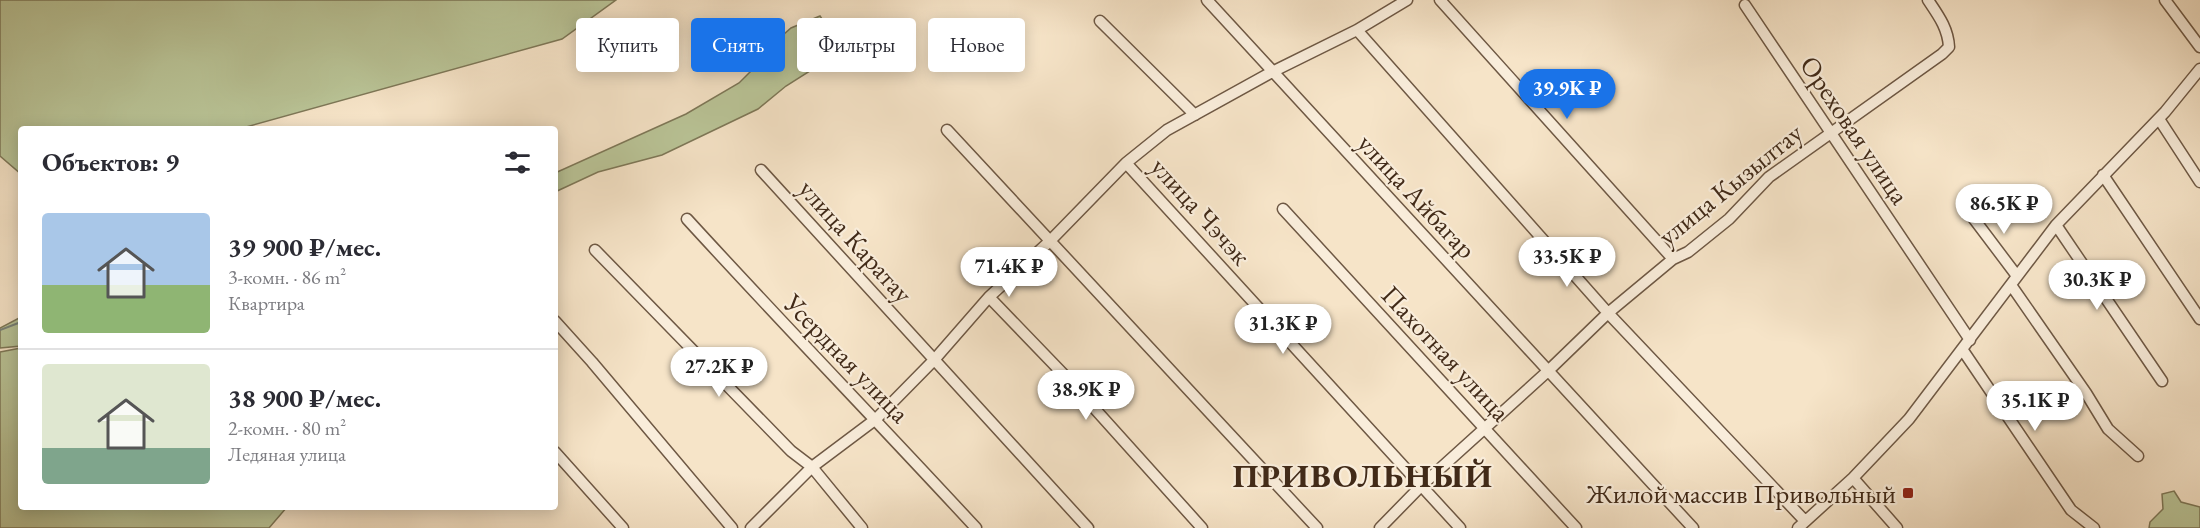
<!DOCTYPE html>
<html lang="ru">
<meta charset="utf-8">
<style>
:root{--surface:#fff;--page:#f7f7f7;--text:#2b2b33;--muted:#7c7c81;--line:#e1e1e2;--accent:#1a73e8}
body{margin:0;font-family:"EB Garamond",serif;background:var(--page);color:var(--text);height:100vh;display:flex;flex-direction:column;font-size:22px;white-space:nowrap}
*{box-sizing:border-box;margin:0}
p{font-size:20px;color:var(--muted)}
.icon{flex:none;width:33px;height:33px;fill:none;stroke:currentColor;stroke-width:2;stroke-linecap:round;stroke-linejoin:round}
.map{position:relative;flex:1;overflow:hidden}
.sheet{position:absolute;left:18px;top:126px;width:540px;height:384px;display:flex;flex-direction:column;background:var(--surface);border-radius:6px;box-shadow:0 3px 15px #0003}
.sheet>*{flex:none}
.hud{position:absolute;left:576px;top:18px;width:570px;height:54px;display:flex;gap:12px}
.price{position:absolute;translate:-50% -51px;padding:0 14px;border-radius:21px;background:#fff;color:#222;font-size:20px;line-height:39px;filter:drop-shadow(0 2px 3px #0008)}
.price::after{content:'';position:absolute;left:50%;top:36px;width:18px;height:14px;margin-left:-9px;background:inherit;clip-path:polygon(0 0,100% 0,50% 100%)}
.price.active{background:var(--accent);color:#fff}
ul{padding:0;list-style:none}
li{display:flex;align-items:center;gap:18px;height:150px;padding:0 24px}
li+li{border-top:2px solid var(--line)}
li span{display:grid;place-items:center;flex:none;width:168px;height:120px;border-radius:6px;color:#555}
li>.icon{margin-inline-start:auto}
span .icon{width:72px;height:72px;fill:#fffc;stroke-width:1}
li b{font-size:26px}
h2{display:flex;justify-content:space-between;align-items:center;height:72px;padding:0 24px;font-size:26px}
.tag{padding:0 21px;border-radius:6px;background:var(--surface);box-shadow:0 3px 15px #0003;font-size:21px;line-height:54px}
.tag.active{background:var(--accent);color:#fff}
.map>svg:first-child{display:block}
.green{fill:#bac598;stroke:#7e7858;stroke-width:1.5}
.lines{fill:none;stroke-linecap:round;stroke-linejoin:round}
.stream{stroke:#79837a;stroke-width:2}
.minor-casing{stroke:#6e5844;stroke-width:13}
.minor{stroke:#f9eddb;stroke-width:10}
.poi-dot{fill:#8f2418;stroke:#f9eddb;stroke-width:2}
.labels{text-anchor:middle;dominant-baseline:central;stroke-width:4.5;stroke-linejoin:round;paint-order:stroke}
.street-label{font-size:27px;fill:#412a18;stroke:#f9eddb}
.poi-label{font-size:27px;fill:#412a18;stroke:#f9eddb;text-anchor:end}
.district-label{font-size:33px;font-weight:bold;letter-spacing:1.5px;fill:#412a18;stroke:#f9eddb}
</style>
<div class="map">
<svg width="2200" height="528" viewBox="0 0 2200 528">
<rect width="100%" height="100%" fill="#f6e4c8"/>
<filter id="stains"><feTurbulence type="fractalNoise" baseFrequency=".00333" numOctaves="4"/><feColorMatrix values="0 0 0 0 .2 0 0 0 0 .09 0 0 0 0 .02 0 0 0 .5 -.17"/></filter>
<radialGradient id="worn" r=".72"><stop offset=".6" stop-color="#630" stop-opacity="0"/><stop offset="1" stop-color="#630" stop-opacity=".3"/></radialGradient>
<path class="green" d="M0 0H616L562 39 239 129H21V174L0 156Z
M820 16 843 50 786 86 758 109 662 155 598 172 555 192V173L686 114 739 83 756 66 767 49 791 28Z
M21 317V346L0 348V328Z
M21 348V507H287L269 528H0V352Z
M2174 491 2181 502 2200 507V528H2149L2150 522 2163 509 2162 494Z"/>
<g class="lines">
<path class="stream" d="M0 330 21 322"/>
<g class="minor-casing">
<path id="minor" d="M1207 0 1693 528
M1440 0 1673 259
M2165 0 2200 47
M1745 5 1970 340
M1100 21 1195 115
M1357 30 1608 313 1805 521
M2159 119 2200 182
M947 130 1317 528
M1126 163 1460 528
M761 170 1088 528
M2103 175 2200 319
M1283 209 1576 528
M1968 211 2017 276
M687 219C782 323 880 424 976 528
M2056 225 2162 381
M595 250 791 451 812 467 862 528
M2011 285 2086 393 2108 429 2138 456
M989 297 1068 379 1202 528
M555 321 592 362 732 528
M1962 349 2071 510 2094 528
M555 452 623 528
M1853 478 1897 528
M751 528 812 467 876 419 934 360 989 297 1050 241 1126 163 1167 130 1272 72 1357 30 1407 0
M1380 528 1422 485 1548 371 1608 313 1673 259 1688 252 1729 219 1769 177 1942 54 1949 47C1948 28 1938 15 1928 0
M1798 528 1853 478 1909 419 2056 225 2165 112 2200 69"/>
</g>
<use href="#minor" class="minor"/>
</g>
<rect class="poi-dot" x="1902" y="487" width="12" height="12" rx="3"/>
<g class="labels">
<g class="street-label">
<text transform="translate(1855 130) rotate(56)">Ореховая улица</text>
<text transform="translate(1730 184) rotate(-39)">улица Кызылтау</text>
<text transform="translate(1417 196) rotate(47)">улица Айбагар</text>
<text transform="translate(1201 211) rotate(48)">улица Чэчэк</text>
<text transform="translate(856 241) rotate(48)">улица Каратау</text>
<text transform="translate(1446 353) rotate(47)">Пахотная улица</text>
<text transform="translate(847 358) rotate(46)">Усердная улица</text>
</g>
<g class="poi-label">
<text x="1896" y="493">Жилой массив Привольный</text>
</g>
<g class="district-label">
<text x="1363" y="475">ПРИВОЛЬНЫЙ</text>
</g>
</g>
<rect width="100%" height="100%" filter="url(#stains)"/>
<rect width="100%" height="100%" fill="url(#worn)"/>
</svg>
<b class="price active" style="left:1567px;top:120px">39.9K ₽</b>
<b class="price" style="left:2004px;top:235px">86.5K ₽</b>
<b class="price" style="left:1567px;top:288px">33.5K ₽</b>
<b class="price" style="left:1009px;top:298px">71.4K ₽</b>
<b class="price" style="left:2097px;top:311px">30.3K ₽</b>
<b class="price" style="left:1283px;top:355px">31.3K ₽</b>
<b class="price" style="left:719px;top:398px">27.2K ₽</b>
<b class="price" style="left:1086px;top:421px">38.9K ₽</b>
<b class="price" style="left:2035px;top:432px">35.1K ₽</b>
<div class="hud">
<a class="tag">Купить</a>
<a class="tag active">Снять</a>
<a class="tag">Фильтры</a>
<a class="tag">Новое</a>
</div>
<section class="sheet">
<h2>Объектов: 9<svg class="icon" aria-label="filters" viewBox="0 0 24 24"><path d="M4 7h16M4 17h16"/><circle cx="9" cy="7" r="2"/><circle cx="15" cy="17" r="2"/></svg></h2>
<ul>
<li><span style="background:linear-gradient(#a9c7e8 60%,#8fb573 0)"><svg class="icon" aria-label="home" viewBox="0 0 24 24"><path d="M3 11l9-7 9 7M6 9v11h12V9"/></svg></span><div><b>39 900 ₽/мес.</b><p>3-комн. · 86 m²</p><p>Квартира</p></div></li>
<li><span style="background:linear-gradient(#dfe7d0 70%,#7fa58c 0)"><svg class="icon" aria-label="home" viewBox="0 0 24 24"><path d="M3 11l9-7 9 7M6 9v11h12V9"/></svg></span><div><b>38 900 ₽/мес.</b><p>2-комн. · 80 m²</p><p>Ледяная улица</p></div></li>
</ul>
</section>
</div>
